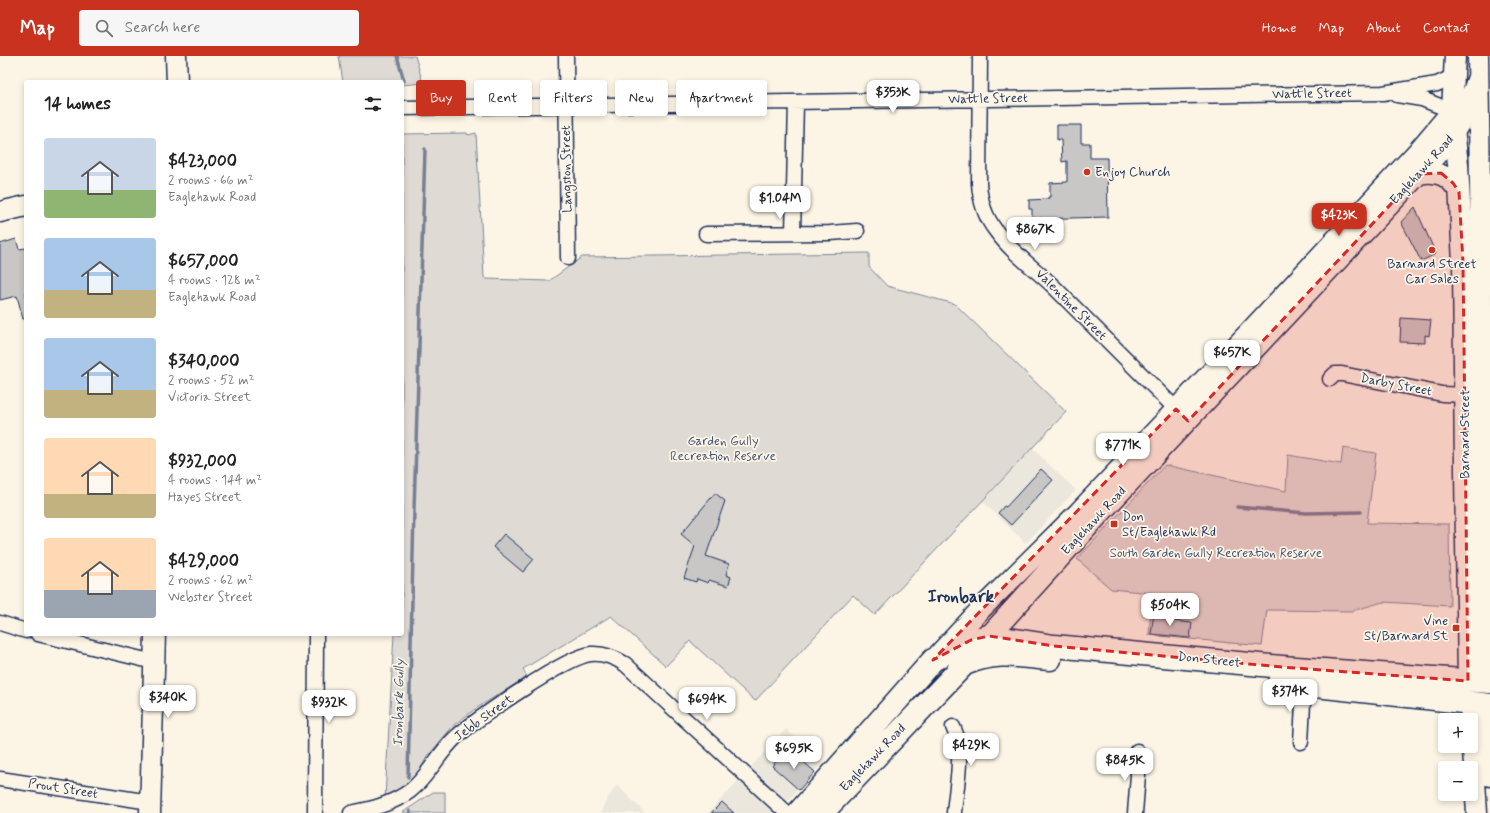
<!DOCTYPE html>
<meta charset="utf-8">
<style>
:root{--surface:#fff;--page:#f6f6f6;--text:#222;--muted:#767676;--accent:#c8321e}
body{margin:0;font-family:Mynerve,sans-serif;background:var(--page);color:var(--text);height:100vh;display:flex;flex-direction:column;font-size:15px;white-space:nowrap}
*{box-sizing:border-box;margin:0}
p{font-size:13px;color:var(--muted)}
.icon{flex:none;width:22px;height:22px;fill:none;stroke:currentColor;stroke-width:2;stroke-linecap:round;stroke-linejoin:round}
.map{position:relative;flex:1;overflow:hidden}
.details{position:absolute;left:24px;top:24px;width:380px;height:556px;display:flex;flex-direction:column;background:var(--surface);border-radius:4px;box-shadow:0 2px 6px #0003}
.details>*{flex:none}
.top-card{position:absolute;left:416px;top:24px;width:380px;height:36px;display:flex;gap:8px}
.tools{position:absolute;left:1438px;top:657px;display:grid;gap:8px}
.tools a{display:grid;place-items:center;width:40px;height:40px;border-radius:4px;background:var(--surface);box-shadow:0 2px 6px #0003;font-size:20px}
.price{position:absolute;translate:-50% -34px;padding:0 9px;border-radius:8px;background:#fff;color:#222;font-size:13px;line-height:26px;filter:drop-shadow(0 1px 2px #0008)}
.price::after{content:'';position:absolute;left:50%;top:24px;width:12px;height:9px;margin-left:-6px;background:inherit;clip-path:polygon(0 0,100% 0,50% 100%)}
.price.current{background:var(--accent);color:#fff}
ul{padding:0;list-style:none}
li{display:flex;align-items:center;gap:12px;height:100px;padding:0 20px}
li span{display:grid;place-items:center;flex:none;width:112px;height:80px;border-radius:4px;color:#555}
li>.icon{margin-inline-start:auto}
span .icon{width:48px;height:48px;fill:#fffc;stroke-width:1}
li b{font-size:17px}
h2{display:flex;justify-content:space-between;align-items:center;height:48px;padding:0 20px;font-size:17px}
.pill{padding:0 14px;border-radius:4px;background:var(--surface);box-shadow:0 2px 6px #0003;font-size:14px;line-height:36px}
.pill.current{background:var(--accent);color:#fff}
header{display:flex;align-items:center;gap:24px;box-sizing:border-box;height:56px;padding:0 20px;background:var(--accent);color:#fff}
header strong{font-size:19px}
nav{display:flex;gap:22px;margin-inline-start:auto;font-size:14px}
.search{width:280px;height:36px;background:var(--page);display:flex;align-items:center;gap:10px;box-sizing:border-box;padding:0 14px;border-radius:4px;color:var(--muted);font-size:15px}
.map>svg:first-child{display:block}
.built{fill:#ece7dc}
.green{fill:#dfdbd4;stroke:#7d8599}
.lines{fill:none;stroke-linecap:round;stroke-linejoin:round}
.stream{stroke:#767f94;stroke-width:3.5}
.building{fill:#c8c7c6;stroke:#1b2f5e}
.street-casing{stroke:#1b2f5e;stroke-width:17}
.secondary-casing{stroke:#1b2f5e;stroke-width:23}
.highway-casing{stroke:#1b2f5e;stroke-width:25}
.street{stroke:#fcf5e5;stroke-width:14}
.secondary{stroke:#fcf5e5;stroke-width:20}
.highway{stroke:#fcf5e5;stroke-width:22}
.marked{fill:#d62828;fill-opacity:0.2;stroke:#d62828;stroke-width:3;stroke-dasharray:8 5;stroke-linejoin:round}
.poi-dot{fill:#c8321e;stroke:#fcf5e5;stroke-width:1.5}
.labels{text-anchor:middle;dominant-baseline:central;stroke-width:3.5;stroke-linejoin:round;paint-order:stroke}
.street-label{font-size:13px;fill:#1b2f5e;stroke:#fcf5e5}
.poi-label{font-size:13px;fill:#1b2f5e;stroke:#fcf5e5;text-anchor:start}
.park-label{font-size:13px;fill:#425176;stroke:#fcf5e5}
.water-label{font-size:14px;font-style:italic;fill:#485779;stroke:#fcf5e5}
.district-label{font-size:17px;font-weight:bold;fill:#1b2f5e;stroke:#fcf5e5}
</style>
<header>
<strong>Map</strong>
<div class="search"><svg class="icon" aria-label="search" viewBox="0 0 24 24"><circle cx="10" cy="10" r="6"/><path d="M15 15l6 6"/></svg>Search here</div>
<nav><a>Home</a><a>Map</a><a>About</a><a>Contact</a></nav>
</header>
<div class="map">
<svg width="1490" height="757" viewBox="0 0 1490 757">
<rect width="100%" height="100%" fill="#fcf5e5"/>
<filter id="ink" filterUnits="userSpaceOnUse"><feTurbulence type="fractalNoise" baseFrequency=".025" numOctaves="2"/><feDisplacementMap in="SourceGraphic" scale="8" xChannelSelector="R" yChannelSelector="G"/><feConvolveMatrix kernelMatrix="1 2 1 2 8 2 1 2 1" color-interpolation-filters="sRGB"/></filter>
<g filter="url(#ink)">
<path class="built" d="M1032 392 1076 434 1026 487 982 445Z
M786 673 822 707 777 757H708Z
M617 729 645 757H600L607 743Z"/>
<path class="green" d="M339 0H415L423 27 402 29V26H343Z
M467 77 468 79 476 77 484 221 486 223 549 225 582 201 869 197V211L887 230 955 248 1066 356 875 559 853 539 755 645 690 585 666 610 611 560 523 613 527 621 475 653 454 669 427 701 417 719 406 730 385 742 394 578H402V78Z
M1343 392 1376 397 1367 467 1449 468 1450 550 1383 546 1352 555 1267 554 1262 590 1149 579 1152 537 1111 533 1077 503 1165 409 1286 435 1288 399 1341 408Z
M433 736H445V757H402Z"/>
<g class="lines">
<path class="stream" d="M397 0 404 25
M1237 451 1306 457 1361 456
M408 721 414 454 425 93
M410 757V755"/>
</g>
<path class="building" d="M1057 69H1081V87H1090V102H1107L1108 161 1032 163V153H1029V144L1048 143V141H1050V127L1067 126V105L1062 106 1061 84H1057Z
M1415 151 1436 198 1421 205 1401 166Z
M16 183 19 193 26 192V263H23L17 240 0 244V188Z
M1401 262 1431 264 1429 280 1425 279V287L1400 286Z
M1041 413 1053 424 1011 469 998 457 1004 450 1006 451Z
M715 437 725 445 706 500 729 508 726 519 731 521 728 530 709 524 708 527 697 523 696 526 684 522 695 490 681 478Z
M504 478 534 503 523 516 493 491Z
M1154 556 1165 557V564L1192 567 1190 582 1151 578Z
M784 697 793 704 797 700 815 716 799 734 772 710Z
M722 746 734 757H711Z"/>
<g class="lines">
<g class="street-casing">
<path id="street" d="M566 0 568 202
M980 0 979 127C980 145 985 161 996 175 1011 196 1034 212 1053 230 1094 271 1135 312 1176 353
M1397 39 1422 43 1452 55
M402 52 1383 37 1437 28 1454 20
M793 177 796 46
M706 178 830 177 857 175
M1330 323 1335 318H1342L1442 338 1465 339
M0 567 26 575
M38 578 154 606
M953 671C965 694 956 731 954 757
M1301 686 1304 628
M0 723 150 746
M315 757 316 578
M351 757C372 753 392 748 410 735 428 721 438 698 455 682 475 664 567 600 591 598 604 597 614 601 625 608L787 757
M1135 757 1138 719 1137 695"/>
</g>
<g class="secondary-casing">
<path id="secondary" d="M176 0 177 26
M1455 0 1452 55 1458 108 1463 207 1465 415 1468 625
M1478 0 1488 626
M1419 118C1438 114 1450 120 1459 136
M0 156 26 150
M989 580 1095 463 1440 95C1461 71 1468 51 1478 21
M939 598 981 553 1079 456 1242 284 1419 94 1452 55
M1470 647 1477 757
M1489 649 1490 720
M150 757 155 578"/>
</g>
<g class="highway-casing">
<path id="highway" d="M965 608C995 595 1018 600 1050 603
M1279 626 1490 649
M798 757 933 604 971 584 989 580 1054 590 1282 611 1490 626
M822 757 974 598"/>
</g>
<use href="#street" class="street"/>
<use href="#secondary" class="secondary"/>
<use href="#highway" class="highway"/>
</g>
</g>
<path class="marked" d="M1441 117 1453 127 1459 136 1463 207 1468 625 1282 611 1054 590 989 580 971 584 933 604 1176 353 1188 365 1419 118Z"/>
<g class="poi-dot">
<circle cx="1087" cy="116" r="4"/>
<circle cx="1432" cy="194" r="4"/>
<rect x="1110" y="464" width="8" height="8" rx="2"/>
<rect x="1452" y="568" width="8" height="8" rx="2"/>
</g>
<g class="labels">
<g class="street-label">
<text transform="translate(1312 38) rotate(-1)">Wattle Street</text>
<text transform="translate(988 43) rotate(-1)">Wattle Street</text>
<text transform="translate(567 113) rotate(-91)">Langston Street</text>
<text transform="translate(1422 114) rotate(-48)">Eaglehawk Road</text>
<text transform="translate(1071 249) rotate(45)">Valentine Street</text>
<text transform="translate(1396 329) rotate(11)">Darby Street</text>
<text transform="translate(1465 378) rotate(-90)">Barnard Street</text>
<text transform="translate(1094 465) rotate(-47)">Eaglehawk Road</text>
<text transform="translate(1209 604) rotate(6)">Don Street</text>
<text transform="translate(484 662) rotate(-36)">Jebb Street</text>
<text transform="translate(873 702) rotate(-46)">Eaglehawk Road</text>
<text transform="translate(63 733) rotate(9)">Prout Street</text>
</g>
<g class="poi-label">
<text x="1095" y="116">Enjoy Church</text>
<text x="1432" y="208" text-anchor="middle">Barnard Street<tspan x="1432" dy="15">Car Sales</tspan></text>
<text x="1122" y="461">Don<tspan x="1122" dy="15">St/Eaglehawk Rd</tspan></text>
<text x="1448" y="565" text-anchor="end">Vine<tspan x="1448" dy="15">St/Barnard St</tspan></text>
</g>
<g class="park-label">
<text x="723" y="385">Garden Gully<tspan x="723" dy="15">Recreation Reserve</tspan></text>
<text x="1216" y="497">South Garden Gully Recreation Reserve</text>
</g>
<g class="water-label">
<text transform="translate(399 647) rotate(-89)">Ironbark Gully</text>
</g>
<g class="district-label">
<text x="961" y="541">Ironbark</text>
</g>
</g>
</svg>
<div class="tools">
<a>+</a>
<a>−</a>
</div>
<b class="price" style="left:893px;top:58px">$353K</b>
<b class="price" style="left:780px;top:164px">$1.04M</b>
<b class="price current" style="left:1339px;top:181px">$423K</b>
<b class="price" style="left:1035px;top:195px">$867K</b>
<b class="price" style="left:1232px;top:318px">$657K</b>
<b class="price" style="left:1123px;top:411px">$771K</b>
<b class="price" style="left:1170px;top:571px">$504K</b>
<b class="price" style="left:1290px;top:657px">$374K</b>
<b class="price" style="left:168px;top:663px">$340K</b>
<b class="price" style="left:707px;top:665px">$694K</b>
<b class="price" style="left:329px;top:668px">$932K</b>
<b class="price" style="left:971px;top:711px">$429K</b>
<b class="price" style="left:794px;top:714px">$695K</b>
<b class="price" style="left:1125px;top:726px">$845K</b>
<div class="top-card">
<a class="pill current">Buy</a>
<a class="pill">Rent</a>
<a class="pill">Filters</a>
<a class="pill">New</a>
<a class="pill">Apartment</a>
</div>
<section class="details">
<h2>14 homes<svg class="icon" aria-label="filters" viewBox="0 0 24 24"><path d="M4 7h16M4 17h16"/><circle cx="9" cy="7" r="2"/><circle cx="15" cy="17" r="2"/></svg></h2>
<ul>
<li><span style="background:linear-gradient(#c9d6e8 65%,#8fb573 0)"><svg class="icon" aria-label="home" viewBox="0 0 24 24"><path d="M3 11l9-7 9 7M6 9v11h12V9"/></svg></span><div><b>$423,000</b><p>2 rooms · 66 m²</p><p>Eaglehawk Road</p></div></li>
<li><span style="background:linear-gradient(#a9c7e8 65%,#c2b280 0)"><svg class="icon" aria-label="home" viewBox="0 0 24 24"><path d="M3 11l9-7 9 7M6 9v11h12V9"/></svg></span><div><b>$657,000</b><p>4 rooms · 128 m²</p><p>Eaglehawk Road</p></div></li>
<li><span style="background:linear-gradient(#a9c7e8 65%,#c2b280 0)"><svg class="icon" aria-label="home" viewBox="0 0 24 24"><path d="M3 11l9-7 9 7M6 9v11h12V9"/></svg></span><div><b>$340,000</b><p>2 rooms · 52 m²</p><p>Victoria Street</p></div></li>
<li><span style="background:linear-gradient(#ffd9b3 70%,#c2b280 0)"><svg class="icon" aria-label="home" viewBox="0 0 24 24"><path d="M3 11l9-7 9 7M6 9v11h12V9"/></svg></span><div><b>$932,000</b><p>4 rooms · 144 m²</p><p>Hayes Street</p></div></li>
<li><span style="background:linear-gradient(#ffd9b3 65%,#9aa5b1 0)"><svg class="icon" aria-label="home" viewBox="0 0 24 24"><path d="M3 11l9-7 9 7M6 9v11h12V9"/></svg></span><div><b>$429,000</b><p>2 rooms · 62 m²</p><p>Webster Street</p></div></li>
</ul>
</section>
</div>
